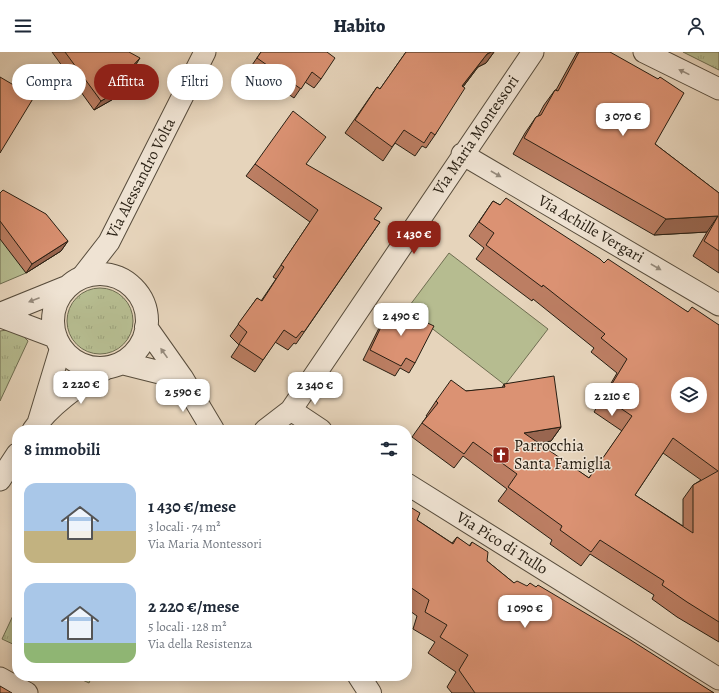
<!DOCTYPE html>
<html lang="it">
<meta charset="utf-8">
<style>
:root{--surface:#fff;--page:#f2f2f3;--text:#1f2937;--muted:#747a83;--accent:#8f2418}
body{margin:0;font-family:Alegreya,serif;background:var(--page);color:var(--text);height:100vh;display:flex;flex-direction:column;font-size:15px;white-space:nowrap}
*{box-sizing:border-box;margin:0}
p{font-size:13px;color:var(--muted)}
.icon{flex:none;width:22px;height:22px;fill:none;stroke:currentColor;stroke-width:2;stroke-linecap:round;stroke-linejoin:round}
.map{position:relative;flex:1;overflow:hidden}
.panel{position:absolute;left:12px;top:373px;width:400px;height:256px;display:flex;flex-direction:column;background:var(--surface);border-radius:16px;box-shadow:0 2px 10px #0003}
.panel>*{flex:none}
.top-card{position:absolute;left:12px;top:12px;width:400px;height:36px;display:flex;gap:8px}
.controls{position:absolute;left:671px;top:325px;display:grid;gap:8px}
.controls a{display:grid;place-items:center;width:36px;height:36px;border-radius:50%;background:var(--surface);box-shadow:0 2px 10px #0003;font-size:20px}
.price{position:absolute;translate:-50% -34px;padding:0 9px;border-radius:8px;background:#fff;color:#222;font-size:13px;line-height:26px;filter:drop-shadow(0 1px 2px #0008)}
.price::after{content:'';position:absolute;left:50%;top:24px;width:12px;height:9px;margin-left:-6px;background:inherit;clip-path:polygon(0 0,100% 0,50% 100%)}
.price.on{background:var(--accent);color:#fff}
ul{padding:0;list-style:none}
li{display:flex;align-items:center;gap:12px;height:100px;padding:0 12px}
li span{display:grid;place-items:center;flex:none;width:112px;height:80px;border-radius:12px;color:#555}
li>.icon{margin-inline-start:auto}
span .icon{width:48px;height:48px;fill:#fffc;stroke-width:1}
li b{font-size:17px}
h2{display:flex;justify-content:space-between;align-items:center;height:48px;padding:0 12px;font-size:17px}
.tag{padding:0 14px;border-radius:18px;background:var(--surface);box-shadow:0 2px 10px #0003;font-size:14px;line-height:36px}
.tag.on{background:var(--accent);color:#fff}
header{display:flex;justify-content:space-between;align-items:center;height:52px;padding:0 12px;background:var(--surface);font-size:18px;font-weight:800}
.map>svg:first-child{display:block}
.grass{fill:url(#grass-tufts);stroke:#6e6d51}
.park{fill:#b6bc90;stroke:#6e6d51}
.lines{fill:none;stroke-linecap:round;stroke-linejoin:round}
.minor-casing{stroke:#574c3c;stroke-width:23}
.tertiary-casing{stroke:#574c3c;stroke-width:24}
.minor{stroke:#efe3d3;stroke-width:21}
.tertiary{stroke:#efe3d3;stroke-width:22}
.wall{fill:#bc7e63;stroke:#271e12;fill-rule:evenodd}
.shaded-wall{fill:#996650;stroke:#271e12}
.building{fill:#db9273;stroke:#271e12;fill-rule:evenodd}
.oneway{fill:#958a7c}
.labels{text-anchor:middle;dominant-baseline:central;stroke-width:3;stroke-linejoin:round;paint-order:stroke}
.street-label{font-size:16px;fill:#271e12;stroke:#efe3d3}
.poi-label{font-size:16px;fill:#271e12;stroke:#efe3d3;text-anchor:start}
</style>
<header><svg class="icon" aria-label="menu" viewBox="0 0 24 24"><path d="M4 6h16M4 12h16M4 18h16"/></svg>Habito<svg class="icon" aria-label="person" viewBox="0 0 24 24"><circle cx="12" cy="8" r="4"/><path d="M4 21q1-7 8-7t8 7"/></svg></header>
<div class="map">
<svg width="719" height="641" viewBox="0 0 719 641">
<defs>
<pattern id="grass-tufts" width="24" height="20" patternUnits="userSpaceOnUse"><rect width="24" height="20" fill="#b6bc90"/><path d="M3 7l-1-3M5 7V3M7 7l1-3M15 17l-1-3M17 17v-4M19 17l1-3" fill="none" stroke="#9ca17b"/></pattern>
</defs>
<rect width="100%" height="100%" fill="#e6d4bb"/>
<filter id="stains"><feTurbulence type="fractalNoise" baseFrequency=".005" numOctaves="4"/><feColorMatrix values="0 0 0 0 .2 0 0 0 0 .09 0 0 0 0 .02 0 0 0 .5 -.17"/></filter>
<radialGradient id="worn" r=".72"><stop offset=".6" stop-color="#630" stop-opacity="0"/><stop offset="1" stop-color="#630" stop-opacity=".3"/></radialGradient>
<path class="grass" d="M683 0H719V18Z
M67 269a33 33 0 1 1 66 0a33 33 0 1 1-66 0Z
M7 278 21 282 28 289 0 349V279Z
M17 555V594L2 587Z
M74 624H92L89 631Z"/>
<path class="park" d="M0 149 39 171 61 199 26 221 0 232Z
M449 201 548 277 505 333 407 257Z"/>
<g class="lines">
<g class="minor-casing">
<path id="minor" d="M644 0 719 37
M462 102 719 253
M81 226 109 190 205 0
M291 358 321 378
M38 371 61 295
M33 378C51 351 82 332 108 315
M265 378 291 358 533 0
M0 428 17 402
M407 432 719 627
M0 626 27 641"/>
</g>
<g class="tertiary-casing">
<path id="tertiary" d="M53 269a47 47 0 1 1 94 0a47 47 0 1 1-94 0Z
M0 262 67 235
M0 264 56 285
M146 275 182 326 213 378
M122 311 182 326
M359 624 370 641"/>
</g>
<use href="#minor" class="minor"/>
<use href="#tertiary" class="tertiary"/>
</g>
<path class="wall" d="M52 0H129L134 16 125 24 124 41 94 58Z
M261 0H327L321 27 314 36 305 30 294 46 250 16Z
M406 0H494L486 11 478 15 463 35 435 83 426 96 422 94 415 104 395 91 383 109 345 81 377 35 380 37Z
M577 0H610L655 92 719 141V221L693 204 707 180 654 183 513 102 525 81 536 65 538 64 544 53 555 38H556Z
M255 112H306L374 167 380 170 296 292 294 291 288 298 275 290 255 320 231 305 239 293 230 284 257 246 261 249 276 227 273 225 310 170 246 124Z
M0 141 68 189 61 199 26 221 0 187Z
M493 149 604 211 688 260 719 273V590L677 565 652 547 654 543 590 502 581 514 550 492 552 488 498 449 507 437 463 404 454 416 412 385 427 364H426L436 349 466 339 502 336 504 332 561 375 551 389 538 392 589 426 622 379 594 360 617 321 591 300 594 296 533 247 532 249 476 207 484 196 469 184ZM663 401 701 428 693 433 683 447V474L635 443Z
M391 254 415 311 409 321 400 316 395 324 363 308 385 264Z
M407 453 417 468 452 491 457 485 469 494 472 490 487 509 514 531 714 641H452L447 635 456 620 428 601 435 590 413 577 417 564 407 557Z"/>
<path class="shaded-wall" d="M491 0H494L486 11 478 15 453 48 462 34 487 2Z
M140 6 134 16 118 32 124 23Z
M131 32 124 41 94 58 101 49Z
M718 164 707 180 654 183 666 167Z
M68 189 61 199 26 221 32 212Z
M561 375 551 389 514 396 524 381Z"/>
<path class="building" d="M65 0H129L140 6 124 23 131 32 101 49Z
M261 0H327L335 6 321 27 312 20 301 37 257 6Z
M406 0H491L487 2 462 34 465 36 435 83 431 80 424 91 404 78 392 95 355 68 377 35 380 37Z
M579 0H610L658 27 660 25 684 41 655 92 719 141V199L704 189 718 164 666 167 524 86 536 65 541 63 555 38 558 39Z
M0 25 34 45 0 101Z
M293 59 326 85 306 112 382 156 374 167 380 170 304 280 302 279 296 286 284 278 263 308 239 292 247 280 238 272 257 246 262 249 284 215 281 213 318 158 255 112Z
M3 138 46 162 68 189 32 212 0 169V141Z
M506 146 600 207 604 211 608 207 688 260 692 255 719 273V570L687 550 662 533 664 529 600 488 591 500 560 478 562 474 508 435 517 422 473 390 464 402 422 371 438 351 436 349 451 328 466 339 505 335 504 332 554 324 561 375 524 381 589 426 632 364 604 345 627 307 601 286 605 282 543 233 542 235 486 193 494 181 479 170 493 149 500 153ZM678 332H700V354H678ZM673 386 718 419 693 433V481L635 443Z
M391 254 434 274 415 311 406 306 401 314 370 298Z
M407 453 420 461 417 468 453 492 457 485 470 494 472 490 488 500 487 509 514 531 517 529 527 534 530 531 536 535 538 533 629 587 714 641H475L459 618 468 603 440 585 447 573 425 560 429 548 407 533Z
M0 634 12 641H0Z"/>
<defs><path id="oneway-solid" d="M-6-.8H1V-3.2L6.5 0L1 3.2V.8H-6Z"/></defs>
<g class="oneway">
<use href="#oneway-solid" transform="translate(684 20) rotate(-154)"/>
<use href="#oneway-solid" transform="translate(496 122) rotate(30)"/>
<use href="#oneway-solid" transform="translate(656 215) rotate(30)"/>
<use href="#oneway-solid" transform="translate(34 248) rotate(159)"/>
<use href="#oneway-solid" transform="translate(164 301) rotate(-125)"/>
</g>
<defs>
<g id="church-square" transform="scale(0.9)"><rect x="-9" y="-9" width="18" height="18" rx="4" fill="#8f2418" stroke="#efe3d3"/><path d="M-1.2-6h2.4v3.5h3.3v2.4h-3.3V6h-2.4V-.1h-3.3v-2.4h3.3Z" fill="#fff"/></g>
</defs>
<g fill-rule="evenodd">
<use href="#church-square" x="501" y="403"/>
</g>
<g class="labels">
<g class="street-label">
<text transform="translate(476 83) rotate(-56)">Via Maria Montessori</text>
<text transform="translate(141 126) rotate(-63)">Via Alessandro Volta</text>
<text transform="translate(591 177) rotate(30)">Via Achille Vergari</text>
<text transform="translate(502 491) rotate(32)">Via Pico di Tullo</text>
</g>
<g class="poi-label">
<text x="514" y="394">Parrocchia<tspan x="514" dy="18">Santa Famiglia</tspan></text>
</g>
</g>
<rect width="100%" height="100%" filter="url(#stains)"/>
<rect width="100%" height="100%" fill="url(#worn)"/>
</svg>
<div class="controls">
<a><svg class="icon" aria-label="layers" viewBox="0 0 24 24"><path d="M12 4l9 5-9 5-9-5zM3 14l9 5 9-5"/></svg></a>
</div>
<b class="price" style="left:623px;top:85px">3 070 €</b>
<b class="price on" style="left:414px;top:203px">1 430 €</b>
<b class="price" style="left:401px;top:285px">2 490 €</b>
<b class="price" style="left:81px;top:353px">2 220 €</b>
<b class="price" style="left:315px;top:354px">2 340 €</b>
<b class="price" style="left:183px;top:361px">2 590 €</b>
<b class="price" style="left:612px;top:365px">2 210 €</b>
<b class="price" style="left:525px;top:577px">1 090 €</b>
<div class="top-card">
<a class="tag">Compra</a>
<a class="tag on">Affitta</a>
<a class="tag">Filtri</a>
<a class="tag">Nuovo</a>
</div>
<section class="panel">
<h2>8 immobili<svg class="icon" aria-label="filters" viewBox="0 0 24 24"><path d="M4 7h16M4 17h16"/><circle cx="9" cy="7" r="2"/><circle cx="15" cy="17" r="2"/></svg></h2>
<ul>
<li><span style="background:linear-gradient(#a9c7e8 60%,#c2b280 0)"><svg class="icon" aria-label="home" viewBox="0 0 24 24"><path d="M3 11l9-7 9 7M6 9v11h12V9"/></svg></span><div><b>1 430 €/mese</b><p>3 locali · 74 m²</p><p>Via Maria Montessori</p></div></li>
<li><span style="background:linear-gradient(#a9c7e8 75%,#8fb573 0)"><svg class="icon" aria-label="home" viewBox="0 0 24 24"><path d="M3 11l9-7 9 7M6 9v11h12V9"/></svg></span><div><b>2 220 €/mese</b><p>5 locali · 128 m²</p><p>Via della Resistenza</p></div></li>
</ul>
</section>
</div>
